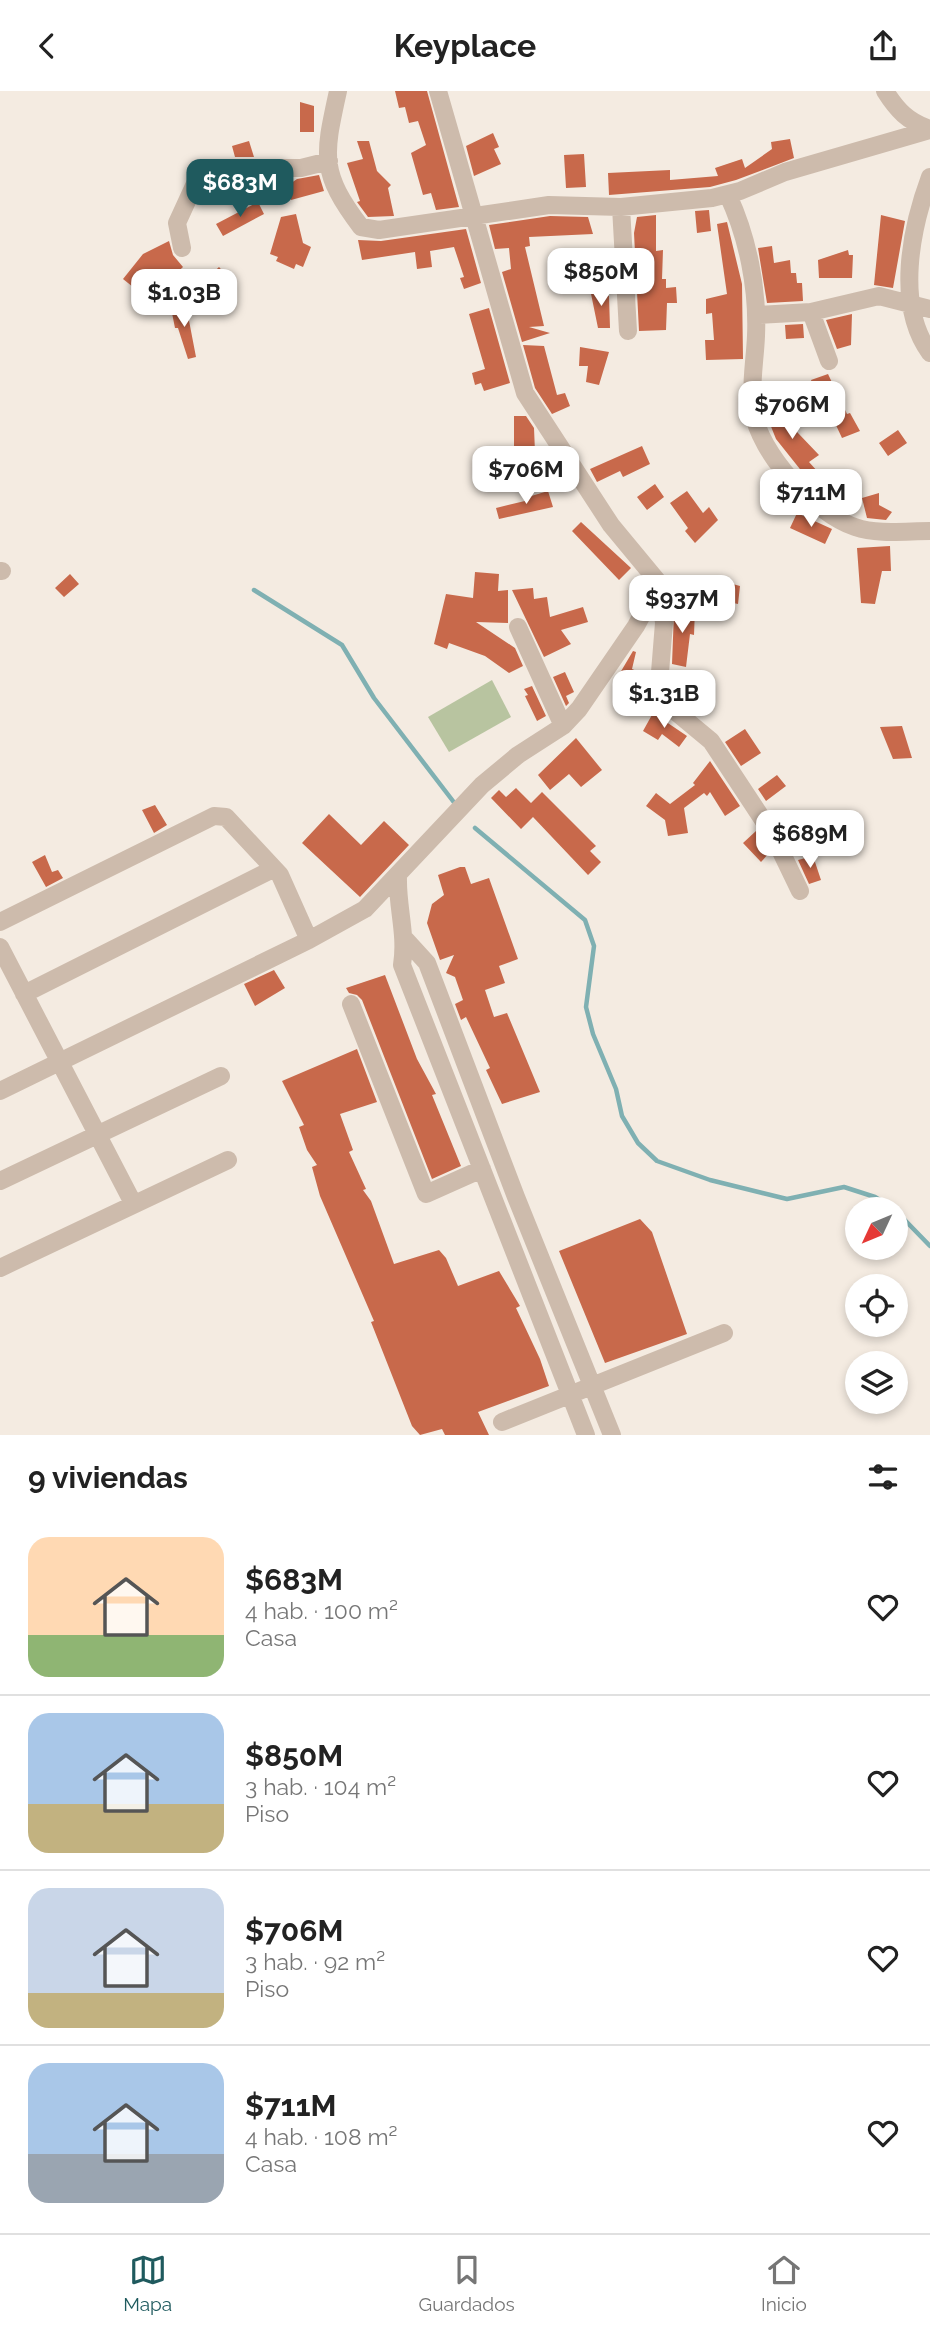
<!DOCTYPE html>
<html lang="es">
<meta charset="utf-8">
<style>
:root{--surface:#fff;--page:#f6f6f6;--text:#222;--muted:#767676;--line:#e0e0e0;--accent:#1f5a5e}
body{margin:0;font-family:Raleway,sans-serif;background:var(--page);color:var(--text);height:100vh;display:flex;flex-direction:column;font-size:26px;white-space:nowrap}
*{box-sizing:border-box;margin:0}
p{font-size:23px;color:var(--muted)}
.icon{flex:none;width:38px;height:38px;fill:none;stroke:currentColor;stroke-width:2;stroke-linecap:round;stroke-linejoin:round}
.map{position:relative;height:1344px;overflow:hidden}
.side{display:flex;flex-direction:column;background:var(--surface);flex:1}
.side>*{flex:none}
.needle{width:46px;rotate:226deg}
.controls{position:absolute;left:845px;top:1106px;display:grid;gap:14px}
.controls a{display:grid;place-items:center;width:63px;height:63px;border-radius:50%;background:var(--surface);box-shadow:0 4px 10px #0003;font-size:35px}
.price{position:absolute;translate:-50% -60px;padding:0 16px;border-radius:14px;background:#fff;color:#222;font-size:23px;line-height:46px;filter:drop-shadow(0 2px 4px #0008)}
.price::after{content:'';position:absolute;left:50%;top:42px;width:21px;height:16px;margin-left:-10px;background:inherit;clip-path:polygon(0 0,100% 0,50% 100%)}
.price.active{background:var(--accent);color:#fff}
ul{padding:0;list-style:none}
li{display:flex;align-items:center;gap:21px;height:175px;padding:0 28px}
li+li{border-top:2px solid var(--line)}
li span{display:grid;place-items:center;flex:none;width:196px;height:140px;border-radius:21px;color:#555}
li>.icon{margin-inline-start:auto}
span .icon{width:84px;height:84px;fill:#fffc;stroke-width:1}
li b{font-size:30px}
h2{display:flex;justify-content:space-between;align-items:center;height:84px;padding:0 28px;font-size:30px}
header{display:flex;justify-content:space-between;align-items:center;height:91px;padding:0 28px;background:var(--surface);font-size:32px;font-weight:700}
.menu{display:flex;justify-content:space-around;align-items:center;height:98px;border-top:2px solid var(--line);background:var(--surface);font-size:19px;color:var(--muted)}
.menu a{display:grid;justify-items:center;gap:4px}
.menu .active{color:var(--accent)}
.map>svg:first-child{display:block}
.green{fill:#b8c4a0}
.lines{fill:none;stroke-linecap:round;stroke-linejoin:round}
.stream{stroke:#7fb0b2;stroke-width:4.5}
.building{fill:#c8694b}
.minor{stroke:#cdbbac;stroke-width:18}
</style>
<header><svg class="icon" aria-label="back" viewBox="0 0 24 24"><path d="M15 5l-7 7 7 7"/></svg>Keyplace<svg class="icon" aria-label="share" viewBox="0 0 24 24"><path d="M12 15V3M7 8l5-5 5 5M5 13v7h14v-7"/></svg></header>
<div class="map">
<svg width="930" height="1344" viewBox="0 0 930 1344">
<rect width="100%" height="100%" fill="#f4ebe1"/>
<path class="green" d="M492 589 511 626 449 661 428 626Z"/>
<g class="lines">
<path class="stream" d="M254 499 342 554 374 607 456 714
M475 737 585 829 594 855 586 916 593 943 616 998 622 1025 638 1052 657 1070 710 1089 787 1108 844 1096 875 1106 894 1118
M896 1120 930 1155"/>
</g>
<path class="building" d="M395 0H427L459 116 436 119 431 102 423 104 411 62 426 54 418 30 409 32 405 16 399 17Z
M300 11 314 15V41H300Z
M493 42 499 56 494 58 501 73 474 85 466 55Z
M790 48 794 67 736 89 710 96 609 104 608 82 670 79V89L718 85 715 77 742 68 745 77 772 58 771 51Z
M249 50 254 66H235L232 55Z
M357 50H369L377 80 391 94 388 97 394 125 368 126 357 111 360 110 347 72 363 68Z
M584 63 586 96 566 97 564 64Z
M319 84 324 100 291 109 287 95 297 88Z
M226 88H246L249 98 217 106 213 92Z
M258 111 264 123 223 145 216 133Z
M709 119 711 140 697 142 695 120Z
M296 123 303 152 311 156 303 176 296 173 294 178 276 170 278 166 270 163 281 126Z
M656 124V160L663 159 662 188H666V197L676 196 677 212H667L666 239 639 240 634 142 637 126Z
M881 124 905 130 893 197 874 194Z
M550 125 588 126 593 143 529 146 530 155 525 156 544 235 529 236 550 242 522 251 502 181 511 178 509 157 495 158 489 134Z
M727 131 742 193 743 268 706 269 705 249H714L712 222 706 223V208L727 203 717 133Z
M466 138 481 192 464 198 460 187 464 186 454 156 430 160 432 176 417 178 415 161 362 169 358 149 381 150Z
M169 150 173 164 183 176 167 191V213L153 212 123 188 143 163Z
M772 155 774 172 790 169 791 182H796L797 192H802L803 210 767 212 758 157Z
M848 159 849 164H853L852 187H819L818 169Z
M219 176 229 187 212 203 202 192Z
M589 193 609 205 610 237H598Z
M186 214 196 266 188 268 178 237H175L171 217Z
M489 217 510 292 484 300 481 292 475 294 472 282 485 278 469 223Z
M852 223 851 254 837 258 826 229Z
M803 233 804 247 786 248 785 234Z
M523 254 544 255 557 304 565 302 570 315 552 323 535 297Z
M580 256 609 261 599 294 586 291 588 275H579Z
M828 283 847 323 850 322 860 340 842 347 827 315 820 318 811 289Z
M771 295 777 320 819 364 809 371 827 391 815 397 776 348 764 318V297Z
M514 325H526L534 337 535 361 546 356 556 370 549 374 545 367 514 366Z
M898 339 907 352 888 365 879 352Z
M642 355 650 373 623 386 620 380 597 391 590 378Z
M655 393 664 406 647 419 637 406Z
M548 400 553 416 499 428 496 417 529 409 528 406Z
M687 400 703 422 709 416 718 429 695 452 685 440 688 437 670 412Z
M879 402V414L892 421 886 429 867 427 862 407Z
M797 422 832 438 825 453 790 437Z
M581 431 631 477 619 489 572 440Z
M890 455 891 480H882L875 513 861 512 857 457Z
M475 481 499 483 498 500 508 499V532L476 531 515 557 523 575 509 582 485 565 449 552 447 558 434 553 446 503 473 507Z
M70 483 79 493 64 506 55 497Z
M722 490 740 495 738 513 715 508Z
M533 497 534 508 547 506 550 526 583 516 588 531 561 539 571 553 544 566 512 499Z
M695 517 694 544 690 543 686 576 672 573 674 521Z
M633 560 636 561 632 578 639 581 633 595 628 592 626 603 614 602 617 587Z
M565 581 574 601 566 605 569 612 566 615 553 586Z
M532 595 546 625 537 630 525 605 528 604 524 598Z
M653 622 687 645 679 656 662 643 658 649 643 640Z
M902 635 912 667 893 668 880 636Z
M745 638 761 662 741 675 725 651Z
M576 647 602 679 581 696 569 683 550 699 538 684Z
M710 670 740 715 725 725 710 701 707 705 704 702 684 717 688 742 668 745 665 729 646 715 656 702 670 713 695 694 693 692Z
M777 684 786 695 766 710 758 698Z
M516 697 531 712 542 701 596 755 590 760 601 771 588 784 533 726 521 738 491 707 499 699 506 706Z
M155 714 167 734 154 742 142 719Z
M329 723 361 754 384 730 409 754 360 806 302 752Z
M756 740 769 762 761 771 743 752Z
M45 764 52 781 58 779 63 787 46 796 32 771Z
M813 765 821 789 809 793 798 769Z
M460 776H465L471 793 489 787 518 868 499 875 505 892 485 899 494 926 507 922 540 1001 502 1013 486 979 490 977 466 926 461 929 455 913 463 909 455 886 446 882 454 864 440 869 427 832 432 813 444 804 438 784Z
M274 879 285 897 255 915 244 893Z
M385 884 417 968 436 1003 432 1004 461 1075 432 1088 362 909 357 904 349 902 346 897Z
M357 958 377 1011 340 1023 353 1059 349 1061 366 1098 363 1099 371 1110 394 1173 439 1159 446 1167 458 1195 499 1180 520 1215 516 1217 540 1268 549 1295 478 1321 489 1344H445L442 1338 420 1344 412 1335 371 1231 374 1230 320 1105 312 1076 317 1074 307 1059 299 1036 304 1034 282 990Z
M640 1128 652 1141 687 1243 605 1272 559 1160Z"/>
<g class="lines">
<path class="minor" d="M338 0C324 64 319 81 361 136L379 139 549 114 621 116 712 107 740 100 785 81 930 39
M438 0 525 302 611 434 659 492 664 532 658 606 711 650 773 744 800 800
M885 0C897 19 908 31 930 38
M930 86C911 137 895 214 930 262
M728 104C748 147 758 198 756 245 755 269 750 296 753 320 759 362 815 423 855 436 878 444 906 440 930 440
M621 116 628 240
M182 157 177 132 199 84 207 77H301L329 70
M811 221 829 270
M756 224 811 221 879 205 930 218
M0 480H2
M518 536 563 635
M398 786C397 816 407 843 402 874L586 1344
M0 831 214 725 226 726 280 784 309 849
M406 849 427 872 516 1106 612 1344
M0 856 133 1112
M24 903 273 778
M351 913 426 1103 482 1078
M0 1000 309 849 365 818 482 694 518 664 563 635 579 618 636 535 659 492
M0 1090 221 985
M0 1177 228 1069
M502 1331 724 1242"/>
</g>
</svg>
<div class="controls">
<a><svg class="needle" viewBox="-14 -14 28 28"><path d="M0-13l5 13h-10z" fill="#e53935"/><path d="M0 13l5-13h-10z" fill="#767676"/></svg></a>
<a><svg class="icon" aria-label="locate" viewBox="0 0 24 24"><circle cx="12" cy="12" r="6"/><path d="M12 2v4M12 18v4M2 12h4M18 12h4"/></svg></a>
<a><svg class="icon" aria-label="layers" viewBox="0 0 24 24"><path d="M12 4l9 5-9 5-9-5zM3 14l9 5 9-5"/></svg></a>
</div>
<b class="price active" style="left:240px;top:128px">$683M</b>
<b class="price" style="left:601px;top:217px">$850M</b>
<b class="price" style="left:184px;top:238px">$1.03B</b>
<b class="price" style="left:792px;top:350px">$706M</b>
<b class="price" style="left:526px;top:415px">$706M</b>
<b class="price" style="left:811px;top:438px">$711M</b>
<b class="price" style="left:682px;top:544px">$937M</b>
<b class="price" style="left:664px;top:639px">$1.31B</b>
<b class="price" style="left:810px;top:779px">$689M</b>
</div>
<section class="side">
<h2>9 viviendas<svg class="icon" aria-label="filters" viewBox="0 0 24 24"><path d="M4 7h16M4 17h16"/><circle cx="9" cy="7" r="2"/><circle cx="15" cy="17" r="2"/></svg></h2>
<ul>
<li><span style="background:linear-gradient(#ffd9b3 70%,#8fb573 0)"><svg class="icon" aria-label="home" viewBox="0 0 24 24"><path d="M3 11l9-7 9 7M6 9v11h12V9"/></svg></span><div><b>$683M</b><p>4 hab. · 100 m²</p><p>Casa</p></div><svg class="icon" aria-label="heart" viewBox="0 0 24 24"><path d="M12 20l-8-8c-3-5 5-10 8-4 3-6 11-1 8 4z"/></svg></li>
<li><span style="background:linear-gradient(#a9c7e8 65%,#c2b280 0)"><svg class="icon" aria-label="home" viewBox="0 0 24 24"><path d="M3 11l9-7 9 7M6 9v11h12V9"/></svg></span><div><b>$850M</b><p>3 hab. · 104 m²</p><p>Piso</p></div><svg class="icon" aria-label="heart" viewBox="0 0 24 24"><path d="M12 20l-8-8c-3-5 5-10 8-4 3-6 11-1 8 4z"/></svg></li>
<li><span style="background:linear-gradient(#c9d6e8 75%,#c2b280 0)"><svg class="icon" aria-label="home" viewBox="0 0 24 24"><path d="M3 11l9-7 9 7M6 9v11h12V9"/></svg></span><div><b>$706M</b><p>3 hab. · 92 m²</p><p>Piso</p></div><svg class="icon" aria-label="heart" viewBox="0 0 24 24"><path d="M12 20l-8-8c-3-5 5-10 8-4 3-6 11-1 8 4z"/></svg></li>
<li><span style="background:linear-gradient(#a9c7e8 65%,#9aa5b1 0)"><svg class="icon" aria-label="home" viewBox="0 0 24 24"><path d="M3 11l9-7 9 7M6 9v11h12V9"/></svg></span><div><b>$711M</b><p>4 hab. · 108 m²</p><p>Casa</p></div><svg class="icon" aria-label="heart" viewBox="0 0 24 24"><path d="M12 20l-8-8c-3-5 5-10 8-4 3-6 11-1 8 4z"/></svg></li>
</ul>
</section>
<nav class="menu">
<a class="active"><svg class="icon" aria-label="map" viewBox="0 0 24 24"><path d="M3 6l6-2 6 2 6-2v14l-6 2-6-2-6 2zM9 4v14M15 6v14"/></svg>Mapa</a>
<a><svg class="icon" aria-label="saved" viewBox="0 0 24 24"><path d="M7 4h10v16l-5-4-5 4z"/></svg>Guardados</a>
<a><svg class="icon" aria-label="home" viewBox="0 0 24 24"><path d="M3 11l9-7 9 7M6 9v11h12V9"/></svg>Inicio</a>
</nav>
